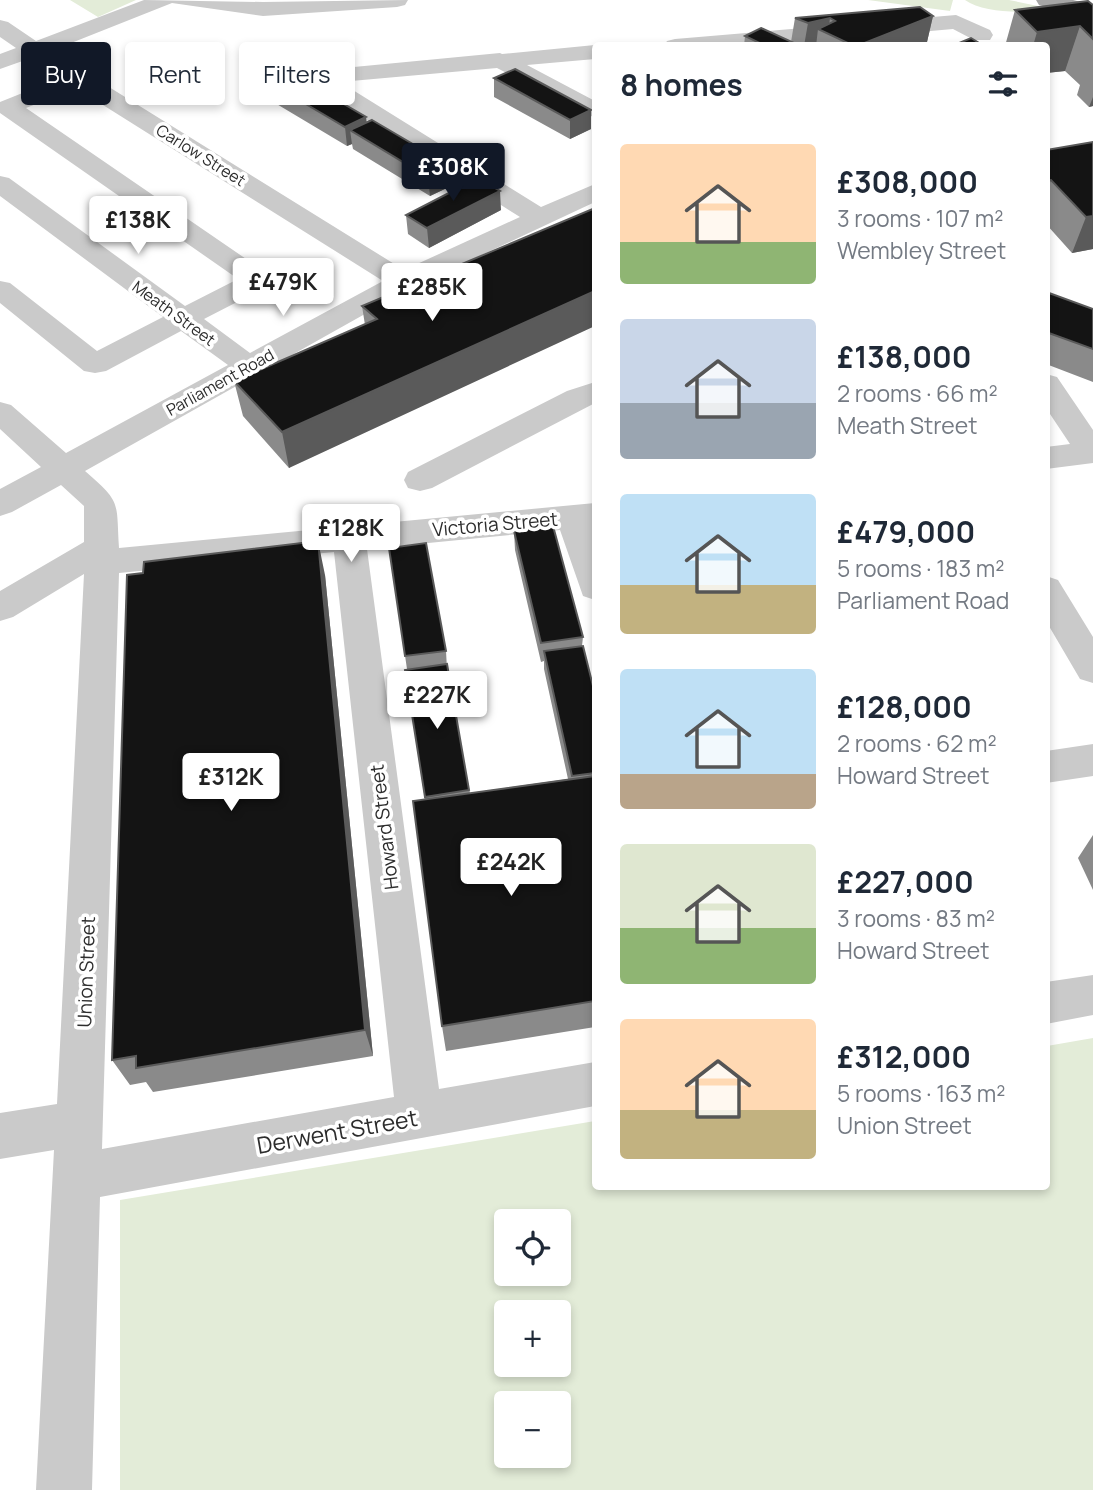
<!DOCTYPE html>
<meta charset="utf-8">
<style>
:root{--surface:#fff;--page:#f6f6f7;--text:#1f2937;--muted:#747a83;--accent:#111827}
body{margin:0;font-family:Manrope,sans-serif;background:var(--page);color:var(--text);height:100vh;display:flex;flex-direction:column;font-size:26px;white-space:nowrap}
*{box-sizing:border-box;margin:0}
p{font-size:23px;color:var(--muted)}
.icon{flex:none;width:38px;height:38px;fill:none;stroke:currentColor;stroke-width:2;stroke-linecap:round;stroke-linejoin:round}
.map{position:relative;flex:1;overflow:hidden}
.details{position:absolute;left:592px;top:42px;width:458px;height:1148px;display:flex;flex-direction:column;background:var(--surface);border-radius:7px;box-shadow:0 4px 10px #0003}
.details>*{flex:none}
.top-card{position:absolute;left:21px;top:42px;width:466px;height:63px;display:flex;gap:14px}
.tools{position:absolute;left:494px;top:1209px;display:grid;gap:14px}
.tools a{display:grid;place-items:center;width:77px;height:77px;border-radius:7px;background:var(--surface);box-shadow:0 4px 10px #0003;font-size:35px}
.price{position:absolute;translate:-50% -60px;padding:0 16px;border-radius:7px;background:#fff;color:#222;font-size:23px;line-height:46px;filter:drop-shadow(0 2px 4px #0008)}
.price::after{content:'';position:absolute;left:50%;top:42px;width:21px;height:16px;margin-left:-10px;background:inherit;clip-path:polygon(0 0,100% 0,50% 100%)}
.price.current{background:var(--accent);color:#fff}
ul{padding:0;list-style:none}
li{display:flex;align-items:center;gap:21px;height:175px;padding:0 28px}
li span{display:grid;place-items:center;flex:none;width:196px;height:140px;border-radius:7px;color:#555}
li>.icon{margin-inline-start:auto}
span .icon{width:84px;height:84px;fill:#fffc;stroke-width:1}
li b{font-size:30px}
h2{display:flex;justify-content:space-between;align-items:center;height:84px;padding:0 28px;font-size:30px}
.pill{padding:0 24px;border-radius:7px;background:var(--surface);box-shadow:0 4px 10px #0003;font-size:24px;line-height:63px}
.pill.current{background:var(--accent);color:#fff}
.map>svg:first-child{display:block}
.green{fill:#e3ecd8;fill-rule:evenodd}
.lines{fill:none;stroke-linecap:round;stroke-linejoin:round}
.minor{fill:#cacaca;fill-rule:evenodd}
.major{fill:#a5a5a5;fill-rule:evenodd}
.wall{fill:#8a8a8a}
.shaded-wall{fill:#5a5a5a}
.building{fill:#141414;stroke:#5a5a5a;stroke-width:2}
.labels{text-anchor:middle;dominant-baseline:central;stroke-width:7;stroke-linejoin:round;paint-order:stroke}
.far-street-label{font-size:16px;fill:#2d2d2d;stroke:#fff}
.street-label{font-size:19px;fill:#2d2d2d;stroke:#fff}
.near-street-label{font-size:23px;fill:#2d2d2d;stroke:#fff}
</style>
<div class="map">
<svg width="1093" height="1490" viewBox="0 0 1093 1490">
<rect width="100%" height="100%" fill="#fff"/>
<path class="green" d="M70 0H136L98 17Z
M868 0H953L950 11Z
M965 0H1009L1062 11C1035 11 987 16 965 0Z
M1093 1038V1490H120V1200L595 1121V1186H1046L1047 1046ZM506 1222H558V1274H506ZM558 1312V1365H506V1312ZM506 1404H558V1456H506Z"/>
<g class="lines">
<path class="minor" d="M144 0 263 2 408 0 405 5 397 7 263 16 172 3 51 51 404 270 520 217 318 89 312 80 316 75 333 69 500 53 502 54 595 45 597 46 595 59 527 65 595 101V118L497 68 340 82 541 207 595 184V202L413 287 85 471C122 503 116 501 119 548L595 503V600L583 596 560 530 367 549 439 1089 595 1062V1106L100 1197 92 1490H36L54 1150 0 1159V1113L57 1104 84 574 13 617 0 621V591L84 542V506L61 485 12 512 0 516V489L41 467 0 429V402L11 405 66 453 228 365 181 331 106 371 95 373 84 371 0 303V281L10 283 97 351 163 317 0 196V176L9 178 185 306 238 279 0 113V102L60 78 31 58 0 69V54L16 48 0 37V20L8 22 36 41ZM76 88 383 281 250 353 204 319 268 286 272 280 268 274 26 108ZM334 552 394 1097 102 1149 119 573Z
M956 15 990 30 993 35 990 40H974L953 29 761 46H664L667 41 675 39Z
M1046 374 1057 377 1093 430V463L1046 469V447L1070 444 1046 408Z
M595 382V403L432 488 420 491 408 488 404 480 408 472 567 391Z
M1046 576 1058 580 1093 637V683L1080 679 1046 621Z
M1093 744V776L1046 783V751Z
M1093 975V1015L1046 1024V982Z"/>
<path class="major" d="M1036 0H1073L1093 5V19L1039 5Z"/>
</g>
<path class="wall" d="M1093 5V106L1089 107 1077 95 1080 85 1065 71 1046 73V46H1005L1015 10Z
M933 16 927 42 919 46H794L791 44V46H744L745 36 791 42 795 18Z
M494 78 591 129 570 139 494 97Z
M272 84 367 122 450 166 451 186 430 196 353 149 352 144 347 146 275 103Z
M1093 142V249L1072 253 1046 224V150Z
M595 208 289 468 243 416 234 381 365 325 362 306Z
M501 210 429 248 408 234 406 215Z
M1046 296 1093 309V382L1046 364Z
M514 531 583 637 582 646 595 694V1027L446 1051 442 1026 425 800 405 670 407 669 389 548 446 651 447 669 470 793 568 779 544 669V661L541 662 515 550Z
M325 575 373 1056 153 1092 146 1082 130 1085 112 1060Z
M1093 835V890L1078 858Z"/>
<path class="shaded-wall" d="M933 16 927 42 919 46H857Z
M830 18 828 33 818 29 816 46H804L808 23Z
M1080 26 1065 71 1046 73V46H1033L1037 32Z
M1093 97V106L1089 107Z
M591 110V129L570 139V120Z
M366 117 369 136 350 130 352 144 347 146 345 127Z
M450 166 451 186 430 196 428 177Z
M1051 180 1046 193V181Z
M500 191 501 210 429 248 427 228Z
M1093 216V249L1072 253 1086 217Z
M595 291V326L289 468 282 432Z
M318 541 325 575 373 1056 365 1030Z"/>
<path class="building" d="M1088 1 1093 5V39L1080 26 1037 32 1015 10Z
M920 7 933 16 857 46H854L818 29 835 21 830 18 808 23 795 18Z
M761 28 792 42 785 46H766L745 36Z
M971 38 984 46H952Z
M515 69 591 110 570 120 494 78Z
M294 75 366 117 345 127 272 84Z
M372 120 450 166 428 177 350 130Z
M1093 142V216L1086 217 1051 180 1046 181V150Z
M478 178 500 191 427 228 406 215Z
M595 208V291L282 432 234 381 377 319 362 306Z
M1049 293 1093 309V349L1046 332V296Z
M553 526 583 637 541 643 514 531Z
M318 541 365 1030 136 1068V1056L112 1060 127 575 143 573 144 562Z
M426 543 446 651 405 656 389 548Z
M583 646 595 694V773L572 776 544 651Z
M447 664 469 790 425 797 405 670Z
M595 776V1001L442 1026 413 801Z"/>
<g class="labels">
<g class="far-street-label">
<text transform="translate(201 155) rotate(32)">Carlow Street</text>
<text transform="translate(174 313) rotate(36)">Meath Street</text>
<text transform="translate(220 382) rotate(-29)">Parliament Road</text>
</g>
<g class="street-label">
<text transform="translate(495 524) rotate(-5)">Victoria Street</text>
<text transform="translate(384 827) rotate(-97)">Howard Street</text>
<text transform="translate(86 972) rotate(-88)">Union Street</text>
</g>
<g class="near-street-label">
<text transform="translate(337 1131) rotate(-10)">Derwent Street</text>
</g>
</g>
</svg>
<div class="tools">
<a><svg class="icon" aria-label="locate" viewBox="0 0 24 24"><circle cx="12" cy="12" r="6"/><path d="M12 2v4M12 18v4M2 12h4M18 12h4"/></svg></a>
<a>+</a>
<a>−</a>
</div>
<b class="price current" style="left:453px;top:203px">£308K</b>
<b class="price" style="left:138px;top:256px">£138K</b>
<b class="price" style="left:283px;top:318px">£479K</b>
<b class="price" style="left:432px;top:323px">£285K</b>
<b class="price" style="left:351px;top:564px">£128K</b>
<b class="price" style="left:437px;top:731px">£227K</b>
<b class="price" style="left:231px;top:813px">£312K</b>
<b class="price" style="left:511px;top:898px">£242K</b>
<div class="top-card">
<a class="pill current">Buy</a>
<a class="pill">Rent</a>
<a class="pill">Filters</a>
</div>
<section class="details">
<h2>8 homes<svg class="icon" aria-label="filters" viewBox="0 0 24 24"><path d="M4 7h16M4 17h16"/><circle cx="9" cy="7" r="2"/><circle cx="15" cy="17" r="2"/></svg></h2>
<ul>
<li><span style="background:linear-gradient(#ffd9b3 70%,#8fb573 0)"><svg class="icon" aria-label="home" viewBox="0 0 24 24"><path d="M3 11l9-7 9 7M6 9v11h12V9"/></svg></span><div><b>£308,000</b><p>3 rooms · 107 m²</p><p>Wembley Street</p></div></li>
<li><span style="background:linear-gradient(#c9d6e8 60%,#9aa5b1 0)"><svg class="icon" aria-label="home" viewBox="0 0 24 24"><path d="M3 11l9-7 9 7M6 9v11h12V9"/></svg></span><div><b>£138,000</b><p>2 rooms · 66 m²</p><p>Meath Street</p></div></li>
<li><span style="background:linear-gradient(#bfe0f5 65%,#c2b280 0)"><svg class="icon" aria-label="home" viewBox="0 0 24 24"><path d="M3 11l9-7 9 7M6 9v11h12V9"/></svg></span><div><b>£479,000</b><p>5 rooms · 183 m²</p><p>Parliament Road</p></div></li>
<li><span style="background:linear-gradient(#bfe0f5 75%,#b9a48a 0)"><svg class="icon" aria-label="home" viewBox="0 0 24 24"><path d="M3 11l9-7 9 7M6 9v11h12V9"/></svg></span><div><b>£128,000</b><p>2 rooms · 62 m²</p><p>Howard Street</p></div></li>
<li><span style="background:linear-gradient(#dfe7d0 60%,#8fb573 0)"><svg class="icon" aria-label="home" viewBox="0 0 24 24"><path d="M3 11l9-7 9 7M6 9v11h12V9"/></svg></span><div><b>£227,000</b><p>3 rooms · 83 m²</p><p>Howard Street</p></div></li>
<li><span style="background:linear-gradient(#ffd9b3 65%,#c2b280 0)"><svg class="icon" aria-label="home" viewBox="0 0 24 24"><path d="M3 11l9-7 9 7M6 9v11h12V9"/></svg></span><div><b>£312,000</b><p>5 rooms · 163 m²</p><p>Union Street</p></div></li>
</ul>
</section>
</div>
